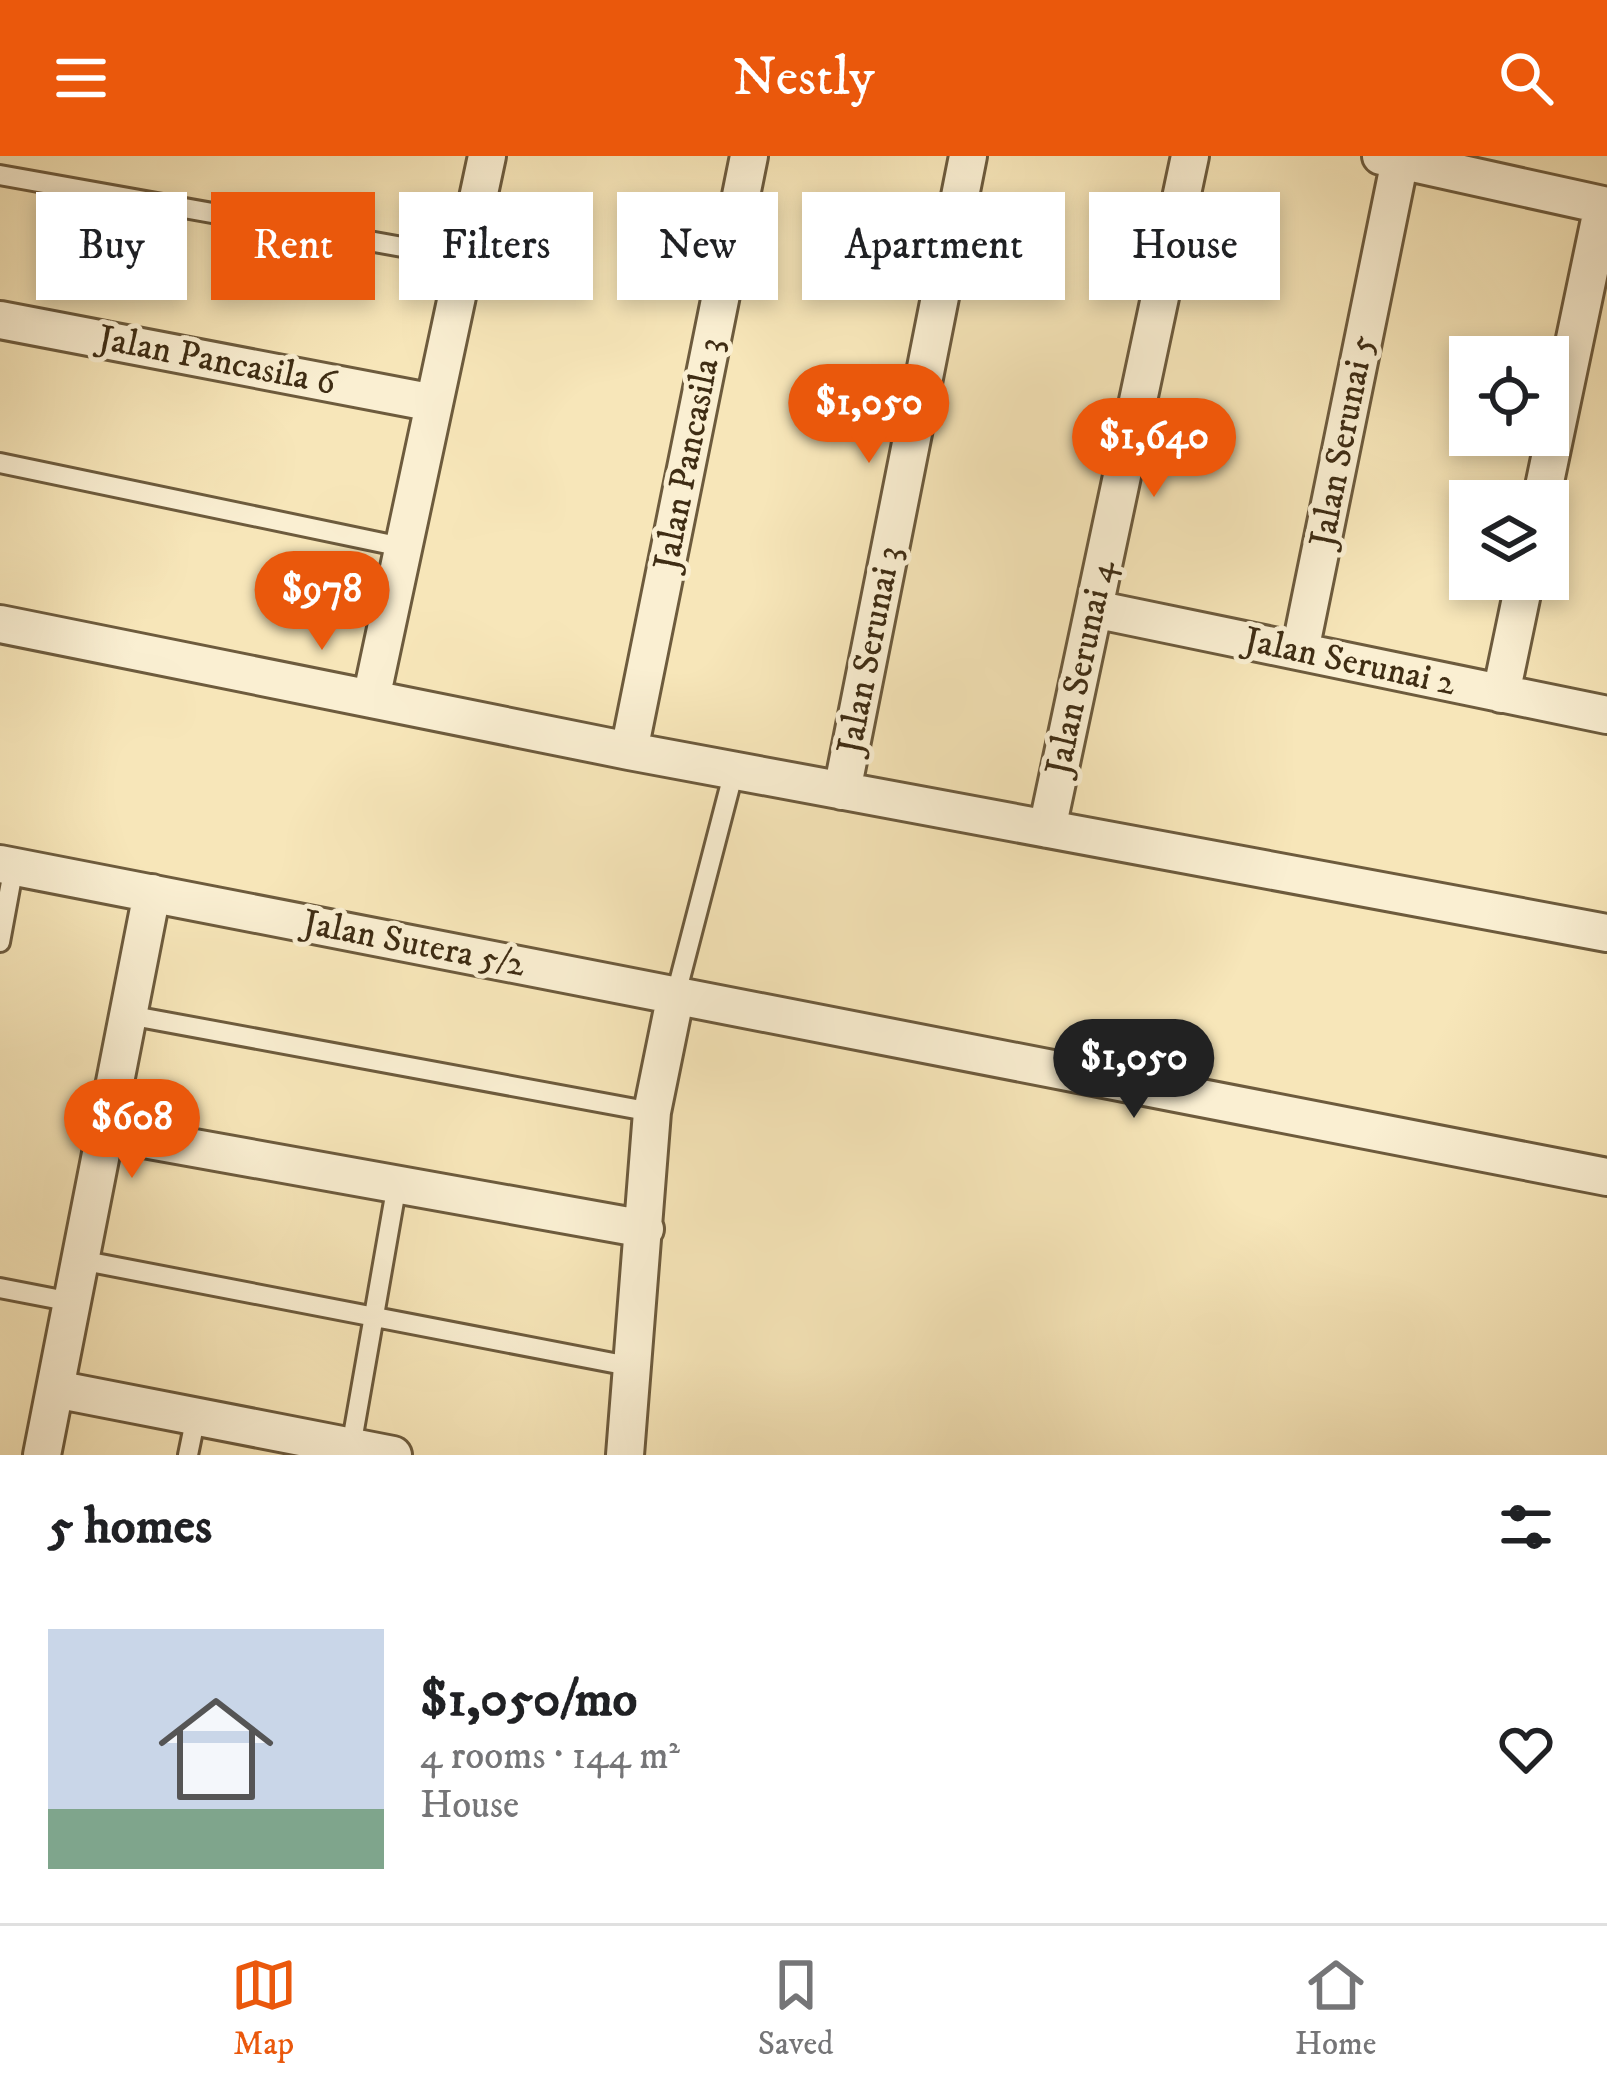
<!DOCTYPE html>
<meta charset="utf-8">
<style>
:root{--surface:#fff;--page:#f2f2f2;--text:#202124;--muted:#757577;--line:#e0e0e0;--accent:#ea580c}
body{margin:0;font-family:"IM FELL DW Pica",serif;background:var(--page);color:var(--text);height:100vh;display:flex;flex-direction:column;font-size:45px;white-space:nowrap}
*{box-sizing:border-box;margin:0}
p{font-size:39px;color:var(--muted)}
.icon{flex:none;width:66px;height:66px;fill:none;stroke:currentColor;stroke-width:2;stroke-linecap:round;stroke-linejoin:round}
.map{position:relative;height:1299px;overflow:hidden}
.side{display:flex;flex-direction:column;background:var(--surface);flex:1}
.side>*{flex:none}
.hud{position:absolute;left:36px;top:36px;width:1536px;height:108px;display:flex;gap:24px}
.buttons{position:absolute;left:1449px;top:180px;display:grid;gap:24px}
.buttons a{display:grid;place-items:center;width:120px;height:120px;border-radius:0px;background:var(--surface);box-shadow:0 6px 18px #0003;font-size:60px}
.price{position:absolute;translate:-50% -102px;padding:0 27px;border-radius:42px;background:var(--accent);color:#fff;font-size:39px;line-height:78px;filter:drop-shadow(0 3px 6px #0008)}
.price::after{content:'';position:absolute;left:50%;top:72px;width:36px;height:27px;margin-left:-18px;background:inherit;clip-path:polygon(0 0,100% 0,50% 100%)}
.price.current{background:#222;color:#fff}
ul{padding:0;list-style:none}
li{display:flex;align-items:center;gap:36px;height:300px;padding:0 48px}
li+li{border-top:3px solid var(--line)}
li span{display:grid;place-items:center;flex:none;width:336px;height:240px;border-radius:0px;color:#555}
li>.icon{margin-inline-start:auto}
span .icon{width:144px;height:144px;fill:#fffc;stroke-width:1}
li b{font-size:51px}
h2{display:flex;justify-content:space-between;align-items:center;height:144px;padding:0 48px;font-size:51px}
.pill{padding:0 42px;border-radius:0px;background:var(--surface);box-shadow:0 6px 18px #0003;font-size:42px;line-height:108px}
.pill.current{background:var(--accent);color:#fff}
header{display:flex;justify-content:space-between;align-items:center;height:156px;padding:0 48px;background:var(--accent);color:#fff;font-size:54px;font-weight:600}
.dock{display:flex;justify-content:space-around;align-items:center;height:168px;border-top:3px solid var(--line);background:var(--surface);font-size:33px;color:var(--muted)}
.dock a{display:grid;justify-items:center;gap:6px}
.dock .current{color:var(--accent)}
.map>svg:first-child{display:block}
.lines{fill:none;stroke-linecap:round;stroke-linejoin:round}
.service-casing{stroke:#6d5b3d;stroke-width:24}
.minor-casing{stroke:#6d5b3d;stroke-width:42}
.service{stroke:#faefd2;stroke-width:18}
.minor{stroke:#faefd2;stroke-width:36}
.labels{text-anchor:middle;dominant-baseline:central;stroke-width:10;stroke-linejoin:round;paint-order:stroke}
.street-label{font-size:36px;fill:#3f2d14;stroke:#faefd2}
</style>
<header><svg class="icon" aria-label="menu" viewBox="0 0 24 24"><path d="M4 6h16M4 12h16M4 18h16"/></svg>Nestly<svg class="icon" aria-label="search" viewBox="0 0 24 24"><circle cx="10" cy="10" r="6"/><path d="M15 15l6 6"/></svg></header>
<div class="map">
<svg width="1607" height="1299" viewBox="0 0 1607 1299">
<rect width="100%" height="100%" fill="#f7e6b9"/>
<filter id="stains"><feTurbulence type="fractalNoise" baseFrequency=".00167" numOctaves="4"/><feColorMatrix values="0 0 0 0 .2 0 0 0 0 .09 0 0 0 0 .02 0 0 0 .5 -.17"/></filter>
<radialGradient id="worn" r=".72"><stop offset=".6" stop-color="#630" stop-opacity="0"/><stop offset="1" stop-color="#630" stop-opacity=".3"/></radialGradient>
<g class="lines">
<g class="service-casing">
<path id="service" d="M0 19 464 102
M0 307 402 391
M0 786 14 710
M676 838 734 615
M128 859 652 956
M80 1104 634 1211
M0 1132 72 1146
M351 1291 397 1028
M188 1299 196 1260"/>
</g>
<g class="minor-casing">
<path id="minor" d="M1381 0 1607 50
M0 164 434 247
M1541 345 1603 49
M1094 453 1607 559
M0 468 629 595 1607 777
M1300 495 1400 4
M1501 538 1525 423
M371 543 487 0
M629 595 749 0
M842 635 968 0
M1047 673 1190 0
M0 708 1607 1021
M105 976 645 1073
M55 1233 393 1299
M42 1299 152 737
M625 1299 652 956 676 838"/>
</g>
<use href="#service" class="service"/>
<use href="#minor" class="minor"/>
</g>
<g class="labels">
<g class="street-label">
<text transform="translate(217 205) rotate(11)">Jalan Pancasila 6</text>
<text transform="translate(1343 285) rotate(-79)">Jalan Serunai 5</text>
<text transform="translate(689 298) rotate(-79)">Jalan Pancasila 3</text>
<text transform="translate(870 494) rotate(-79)">Jalan Serunai 3</text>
<text transform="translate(1350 506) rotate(12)">Jalan Serunai 2</text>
<text transform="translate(1081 512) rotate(-78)">Jalan Serunai 4</text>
<text transform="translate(414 788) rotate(11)">Jalan Sutera 5/2</text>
</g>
</g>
<rect width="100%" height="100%" filter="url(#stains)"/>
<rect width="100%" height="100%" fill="url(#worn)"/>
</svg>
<div class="buttons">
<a><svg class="icon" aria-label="locate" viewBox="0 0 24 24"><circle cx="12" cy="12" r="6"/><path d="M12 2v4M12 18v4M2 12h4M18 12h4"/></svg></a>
<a><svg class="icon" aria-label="layers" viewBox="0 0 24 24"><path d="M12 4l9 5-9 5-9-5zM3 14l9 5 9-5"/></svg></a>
</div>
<b class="price" style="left:869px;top:310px">$1,050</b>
<b class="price" style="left:1154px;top:344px">$1,640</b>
<b class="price" style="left:322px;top:497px">$978</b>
<b class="price current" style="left:1134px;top:965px">$1,050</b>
<b class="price" style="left:132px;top:1025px">$608</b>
<div class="hud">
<a class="pill">Buy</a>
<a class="pill current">Rent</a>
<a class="pill">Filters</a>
<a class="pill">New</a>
<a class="pill">Apartment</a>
<a class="pill">House</a>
</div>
</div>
<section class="side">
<h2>5 homes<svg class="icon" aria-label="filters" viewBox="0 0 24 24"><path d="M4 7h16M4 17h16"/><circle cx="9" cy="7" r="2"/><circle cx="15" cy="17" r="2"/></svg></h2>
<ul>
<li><span style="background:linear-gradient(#c9d6e8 75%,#7fa58c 0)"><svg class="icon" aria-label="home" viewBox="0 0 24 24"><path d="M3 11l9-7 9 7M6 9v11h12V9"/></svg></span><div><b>$1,050/mo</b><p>4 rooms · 144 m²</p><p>House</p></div><svg class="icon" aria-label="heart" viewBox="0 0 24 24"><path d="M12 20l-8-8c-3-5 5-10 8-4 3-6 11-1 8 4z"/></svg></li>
</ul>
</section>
<nav class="dock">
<a class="current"><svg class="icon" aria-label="map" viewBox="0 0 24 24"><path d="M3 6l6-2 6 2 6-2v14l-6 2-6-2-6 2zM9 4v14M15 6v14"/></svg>Map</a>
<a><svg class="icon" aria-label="saved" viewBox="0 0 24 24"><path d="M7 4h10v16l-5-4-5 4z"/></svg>Saved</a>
<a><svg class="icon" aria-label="home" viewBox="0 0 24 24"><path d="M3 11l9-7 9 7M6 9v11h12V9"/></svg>Home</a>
</nav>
